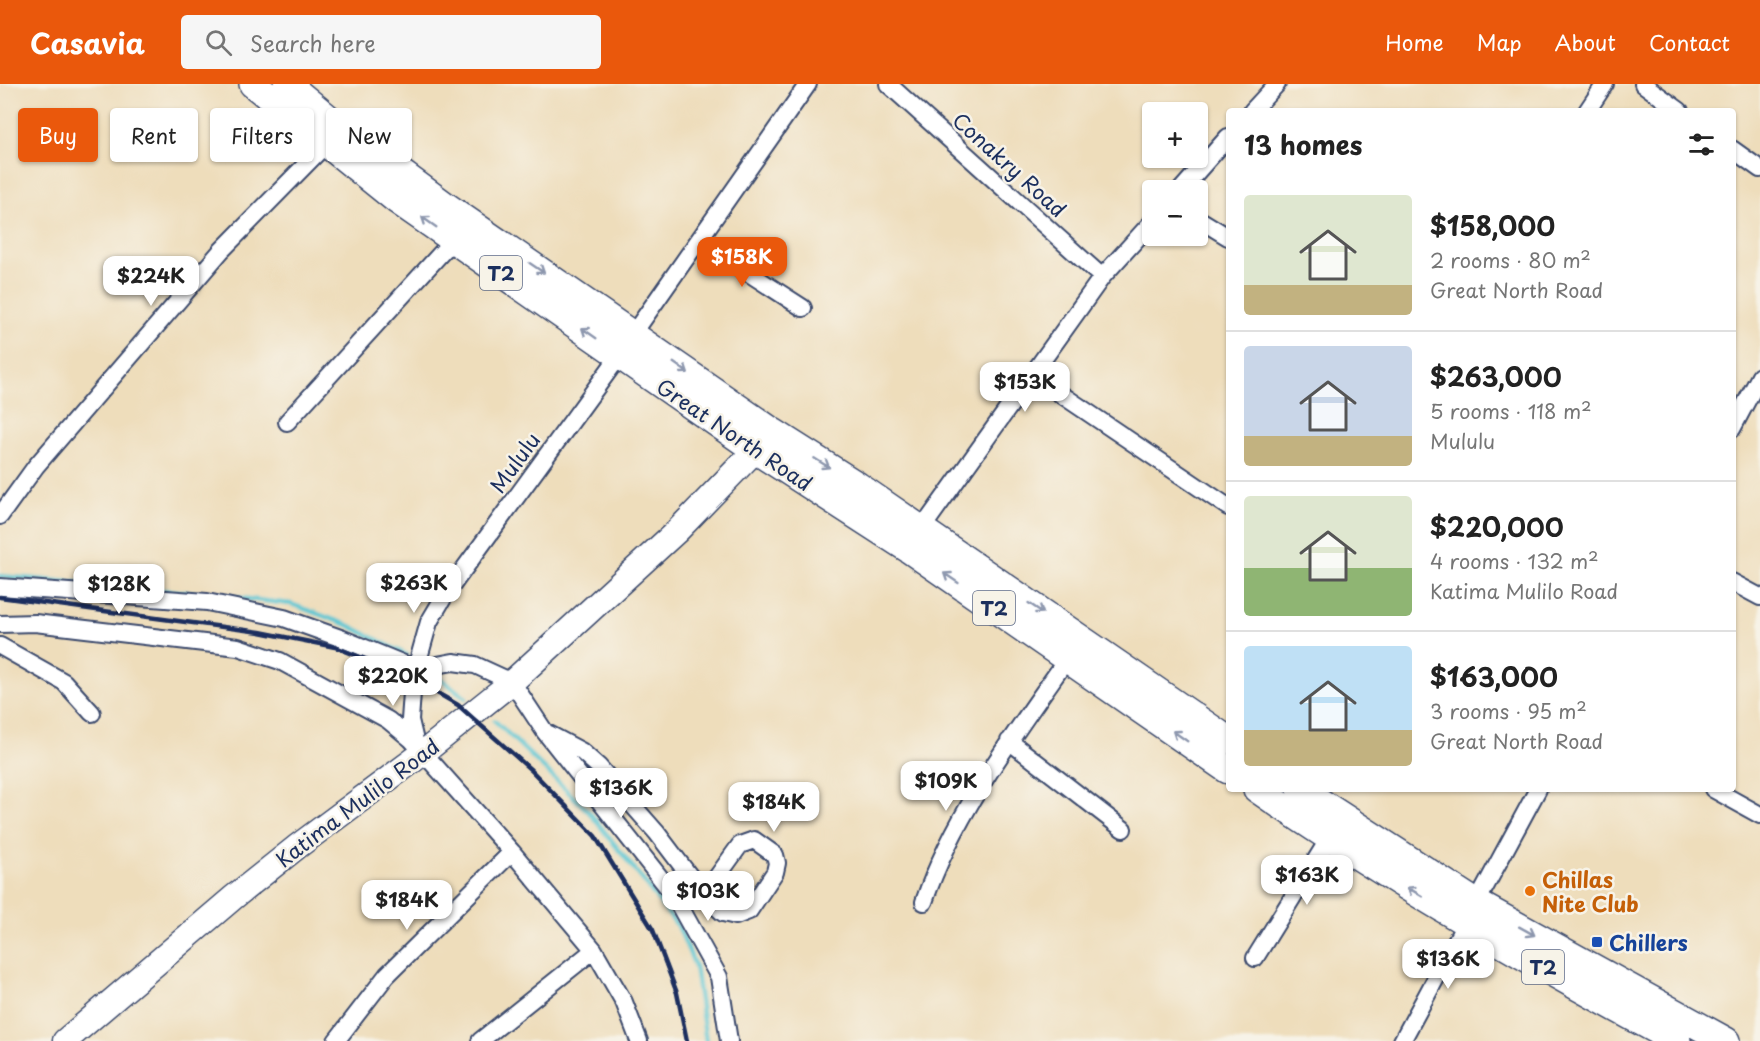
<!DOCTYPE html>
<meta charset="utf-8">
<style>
:root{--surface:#fff;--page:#f6f6f6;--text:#222;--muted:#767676;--line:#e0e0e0;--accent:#ea580c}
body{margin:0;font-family:"Playpen Sans",sans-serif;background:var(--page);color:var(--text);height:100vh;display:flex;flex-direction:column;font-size:22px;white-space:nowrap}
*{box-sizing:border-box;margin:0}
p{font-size:20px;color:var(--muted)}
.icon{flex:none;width:33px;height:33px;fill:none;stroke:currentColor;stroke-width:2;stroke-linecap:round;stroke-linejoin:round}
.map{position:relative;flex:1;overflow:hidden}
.panel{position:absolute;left:1226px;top:24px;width:510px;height:684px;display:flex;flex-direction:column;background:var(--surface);border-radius:6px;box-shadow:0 2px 4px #0004}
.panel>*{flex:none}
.hud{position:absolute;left:18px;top:24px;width:570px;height:54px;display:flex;gap:12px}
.controls{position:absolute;left:1142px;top:18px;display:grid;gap:12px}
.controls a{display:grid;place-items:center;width:66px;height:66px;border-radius:6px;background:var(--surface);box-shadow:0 2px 4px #0004;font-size:30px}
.price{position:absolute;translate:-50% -51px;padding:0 14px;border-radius:12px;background:#fff;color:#222;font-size:20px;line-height:39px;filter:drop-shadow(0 2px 3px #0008)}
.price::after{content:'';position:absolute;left:50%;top:36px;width:18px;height:14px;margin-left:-9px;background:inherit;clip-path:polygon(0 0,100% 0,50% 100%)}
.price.on{background:var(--accent);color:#fff}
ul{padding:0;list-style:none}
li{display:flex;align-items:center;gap:18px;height:150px;padding:0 18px}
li+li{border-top:2px solid var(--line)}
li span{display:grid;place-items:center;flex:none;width:168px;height:120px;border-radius:6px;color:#555}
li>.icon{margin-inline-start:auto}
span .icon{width:72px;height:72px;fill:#fffc;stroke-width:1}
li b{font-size:26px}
h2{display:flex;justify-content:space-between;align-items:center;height:72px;padding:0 18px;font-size:26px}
.pill{padding:0 21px;border-radius:6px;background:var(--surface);box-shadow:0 2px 4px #0004;font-size:21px;line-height:54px}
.pill.on{background:var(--accent);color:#fff}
header{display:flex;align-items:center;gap:36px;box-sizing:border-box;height:84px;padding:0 30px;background:var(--accent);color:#fff}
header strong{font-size:28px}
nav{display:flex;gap:33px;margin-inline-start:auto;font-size:21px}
.search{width:420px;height:54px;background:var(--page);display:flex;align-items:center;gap:15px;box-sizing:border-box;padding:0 21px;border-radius:6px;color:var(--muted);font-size:22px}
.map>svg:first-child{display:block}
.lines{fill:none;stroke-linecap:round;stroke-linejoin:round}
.stream{stroke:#59c5d2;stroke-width:4.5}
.street-casing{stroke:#3b496c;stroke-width:20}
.secondary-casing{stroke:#3b496c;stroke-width:27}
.primary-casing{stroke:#3b496c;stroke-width:30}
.street{stroke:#fff;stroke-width:16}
.secondary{stroke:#fff;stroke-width:24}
.primary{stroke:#fff;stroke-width:27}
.rail{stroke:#1b2f5e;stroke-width:4.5}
.oneway{stroke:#8d97ae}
.food-dot{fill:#e8710a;stroke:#f7f3e8;stroke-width:2}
.transit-dot{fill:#1a4fb4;stroke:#f7f3e8;stroke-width:2}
.labels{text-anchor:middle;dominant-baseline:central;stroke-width:5;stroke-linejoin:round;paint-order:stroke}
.shield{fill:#f7f3e8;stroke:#5d6a87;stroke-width:1.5}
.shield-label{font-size:20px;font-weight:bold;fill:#1b2f5e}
.street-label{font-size:21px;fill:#1b2f5e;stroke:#f7f3e8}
.food-label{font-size:21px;font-weight:bold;fill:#c56008;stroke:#f7f3e8;text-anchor:start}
.transit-label{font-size:21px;font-weight:bold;fill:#164399;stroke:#f7f3e8;text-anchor:start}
</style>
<header>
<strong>Casavia</strong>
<div class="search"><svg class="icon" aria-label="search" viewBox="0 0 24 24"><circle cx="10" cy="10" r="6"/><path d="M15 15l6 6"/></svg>Search here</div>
<nav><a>Home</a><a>Map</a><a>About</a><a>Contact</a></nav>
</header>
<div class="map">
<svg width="1760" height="957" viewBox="0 0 1760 957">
<rect width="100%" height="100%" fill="#f7f3e8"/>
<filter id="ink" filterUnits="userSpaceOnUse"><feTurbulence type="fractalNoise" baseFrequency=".0167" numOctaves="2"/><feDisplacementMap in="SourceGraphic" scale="12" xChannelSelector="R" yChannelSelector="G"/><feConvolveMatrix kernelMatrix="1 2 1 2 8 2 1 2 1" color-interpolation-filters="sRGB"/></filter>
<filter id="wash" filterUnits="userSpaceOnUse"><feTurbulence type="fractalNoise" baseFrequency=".008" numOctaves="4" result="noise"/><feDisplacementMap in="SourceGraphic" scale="24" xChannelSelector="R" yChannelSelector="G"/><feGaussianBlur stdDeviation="1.35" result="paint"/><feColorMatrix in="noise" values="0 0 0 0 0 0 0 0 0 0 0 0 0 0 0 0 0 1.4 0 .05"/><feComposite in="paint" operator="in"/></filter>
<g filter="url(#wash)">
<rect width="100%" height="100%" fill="#edb"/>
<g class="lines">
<path class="stream" d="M0 492 195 509
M206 510 291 520 348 541 407 571
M440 594 466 614
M495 637 589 728 642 795 679 844 695 882 706 957"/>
</g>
</g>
<g filter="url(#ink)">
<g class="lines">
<g class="street-casing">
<path id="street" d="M888 0 1102 193
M1643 0 1680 27
M1252 27 1277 0
M1587 27 1605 0
M1732 65 1760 85
M1181 106 1228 53
M1197 134 1228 153
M699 157 803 224
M633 250 808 0
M1031 290 1228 423
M287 338 454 155
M1732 345 1760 292
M0 432 36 382 221 167 332 54
M921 446 1102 193 1152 138
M1732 498 1760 513
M0 503 207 518 284 534 343 555 416 585 453 578 475 581 512 598 545 648 673 810 719 893 729 957
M0 540 35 539 238 563 280 577 388 636 411 655 512 768 594 866 624 918 639 957
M0 562 64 598 92 629
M549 650 581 667 599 683 657 749 704 811
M1009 657 1123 745
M416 661 410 636 413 595 429 538 445 511 620 271
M1713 705 1760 731
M754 756 775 771 777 779 775 788 749 827 736 832 723 829 704 811 740 761Z
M924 818C953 732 1015 649 1067 575
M1255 874 1330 753
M336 957 387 891 512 768
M480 957 594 866
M1402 957 1538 705"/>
</g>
<g class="secondary-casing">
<path id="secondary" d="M65 957 234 813 298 762 423 669 512 598 677 447 769 352"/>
</g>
<g class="primary-casing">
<path id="primary" d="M253 0 398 117 757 367 910 466 1228 686
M287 0 340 44 446 122 773 348 858 402 1228 656
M1257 705C1391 798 1533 880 1677 957
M1300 705 1476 819 1726 957"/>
</g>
<use href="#street" class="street"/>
<use href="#secondary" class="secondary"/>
<use href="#primary" class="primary"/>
<path class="rail" d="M0 513 260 548 335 563 408 592 458 621 531 686 595 752 653 846 677 909 687 957"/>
</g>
<defs><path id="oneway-shaft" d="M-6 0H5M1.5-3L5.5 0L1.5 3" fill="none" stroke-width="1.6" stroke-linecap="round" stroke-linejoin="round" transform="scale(1.5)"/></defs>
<g class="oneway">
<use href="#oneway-shaft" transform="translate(429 138) rotate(-145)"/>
<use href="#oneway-shaft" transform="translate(537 184) rotate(34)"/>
<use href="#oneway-shaft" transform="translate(589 249) rotate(-145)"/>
<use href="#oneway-shaft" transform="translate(681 284) rotate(35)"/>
<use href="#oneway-shaft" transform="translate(822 379) rotate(32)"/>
<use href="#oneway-shaft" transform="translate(951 494) rotate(-146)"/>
<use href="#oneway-shaft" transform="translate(1036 524) rotate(34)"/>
<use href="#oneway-shaft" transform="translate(1180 652) rotate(-145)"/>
<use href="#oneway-shaft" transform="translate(1415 808) rotate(-149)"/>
<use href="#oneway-shaft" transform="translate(1527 847) rotate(29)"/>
</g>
</g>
<circle class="food-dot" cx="1530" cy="807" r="6"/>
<rect class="transit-dot" x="1591" y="852" width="12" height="12" rx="3"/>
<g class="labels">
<g class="shield">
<rect x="480" y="172" width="42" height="34" rx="4.5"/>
<rect x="973" y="507" width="42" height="34" rx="4.5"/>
<rect x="1522" y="866" width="42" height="34" rx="4.5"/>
</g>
<g class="shield-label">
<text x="501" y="189">T2</text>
<text x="994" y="524">T2</text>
<text x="1543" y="883">T2</text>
</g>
<g class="street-label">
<text transform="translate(1010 80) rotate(42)">Conakry Road</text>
<text transform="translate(735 350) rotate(34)">Great North Road</text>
<text transform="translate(514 378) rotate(-54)">Mululu</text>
<text transform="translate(357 718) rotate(-37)">Katima Mulilo Road</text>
</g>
<g class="food-label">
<text x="1542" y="795">Chillas<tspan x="1542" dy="24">Nite Club</tspan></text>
</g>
<g class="transit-label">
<text x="1609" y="858">Chillers</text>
</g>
</g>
</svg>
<div class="controls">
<a>+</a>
<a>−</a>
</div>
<b class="price on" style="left:742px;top:204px">$158K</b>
<b class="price" style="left:151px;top:223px">$224K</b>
<b class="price" style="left:1025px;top:329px">$153K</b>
<b class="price" style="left:414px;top:530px">$263K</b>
<b class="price" style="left:119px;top:531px">$128K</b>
<b class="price" style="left:393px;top:623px">$220K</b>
<b class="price" style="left:946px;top:728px">$109K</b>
<b class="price" style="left:621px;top:735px">$136K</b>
<b class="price" style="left:774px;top:749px">$184K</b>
<b class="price" style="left:1307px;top:822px">$163K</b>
<b class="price" style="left:708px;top:838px">$103K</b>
<b class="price" style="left:407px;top:847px">$184K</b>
<b class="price" style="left:1448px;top:906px">$136K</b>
<div class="hud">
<a class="pill on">Buy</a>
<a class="pill">Rent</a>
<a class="pill">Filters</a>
<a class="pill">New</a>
</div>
<section class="panel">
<h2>13 homes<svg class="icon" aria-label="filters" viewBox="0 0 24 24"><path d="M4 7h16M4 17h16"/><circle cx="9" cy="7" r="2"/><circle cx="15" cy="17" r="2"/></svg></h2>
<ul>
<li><span style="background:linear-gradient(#dfe7d0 75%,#c2b280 0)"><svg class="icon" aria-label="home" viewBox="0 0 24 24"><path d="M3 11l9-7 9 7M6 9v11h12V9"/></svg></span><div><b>$158,000</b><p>2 rooms · 80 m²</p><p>Great North Road</p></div></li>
<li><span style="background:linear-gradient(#c9d6e8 75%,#c2b280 0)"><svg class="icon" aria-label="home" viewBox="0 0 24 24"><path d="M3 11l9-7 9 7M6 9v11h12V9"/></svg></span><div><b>$263,000</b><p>5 rooms · 118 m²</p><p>Mululu</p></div></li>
<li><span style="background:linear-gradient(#dfe7d0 60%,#8fb573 0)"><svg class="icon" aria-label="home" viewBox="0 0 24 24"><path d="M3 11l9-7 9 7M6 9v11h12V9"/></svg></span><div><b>$220,000</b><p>4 rooms · 132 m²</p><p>Katima Mulilo Road</p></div></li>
<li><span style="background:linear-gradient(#bfe0f5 70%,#c2b280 0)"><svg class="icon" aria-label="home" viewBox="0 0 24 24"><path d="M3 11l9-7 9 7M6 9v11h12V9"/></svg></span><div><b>$163,000</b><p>3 rooms · 95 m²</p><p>Great North Road</p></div></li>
</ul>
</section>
</div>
